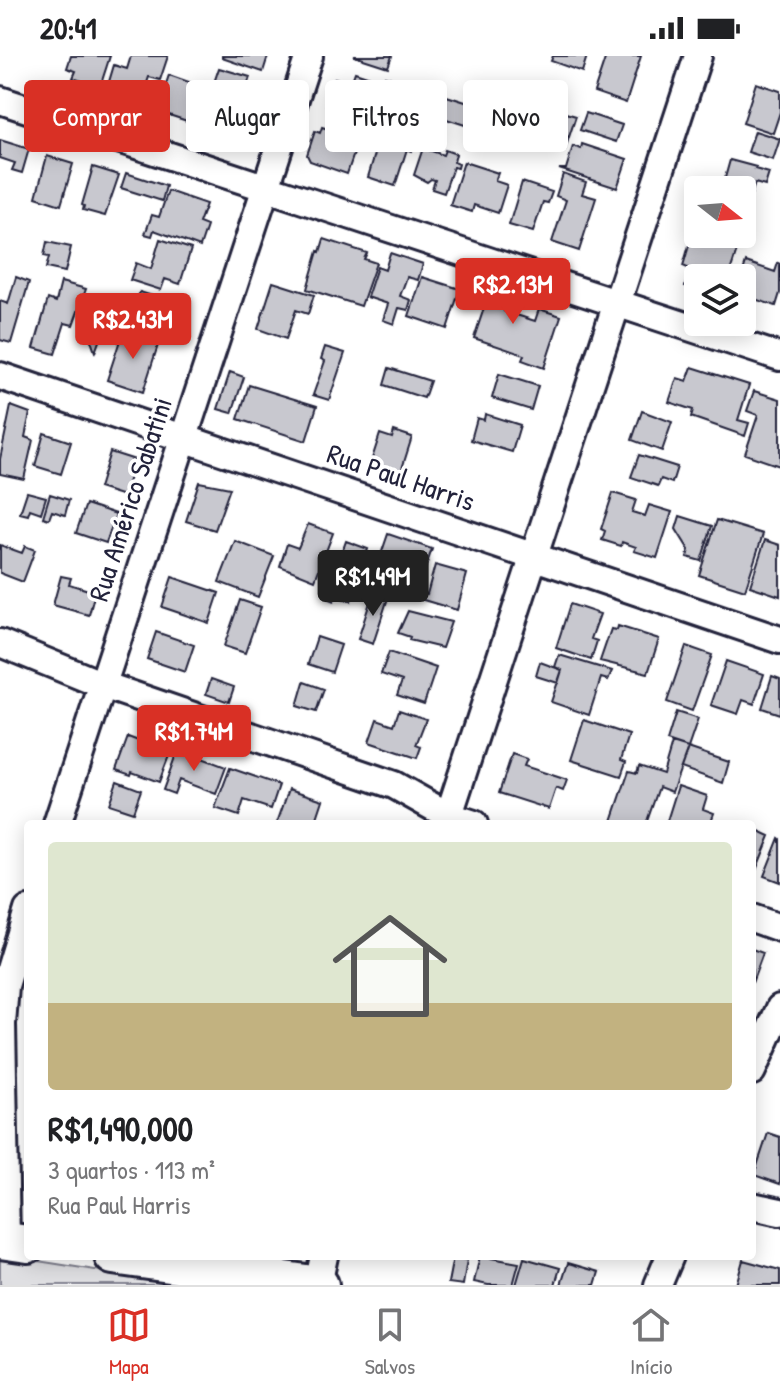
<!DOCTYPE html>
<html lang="pt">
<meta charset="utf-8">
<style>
:root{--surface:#fff;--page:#f6f6f6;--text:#202124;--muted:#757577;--line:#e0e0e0;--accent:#d93025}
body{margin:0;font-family:"Patrick Hand",sans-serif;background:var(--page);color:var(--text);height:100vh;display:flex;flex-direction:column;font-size:30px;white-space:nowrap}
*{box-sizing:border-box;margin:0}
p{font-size:26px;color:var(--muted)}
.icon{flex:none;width:44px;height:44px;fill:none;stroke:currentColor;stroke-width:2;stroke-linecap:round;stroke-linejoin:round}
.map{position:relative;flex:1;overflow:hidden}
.sheet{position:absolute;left:24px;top:764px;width:732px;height:440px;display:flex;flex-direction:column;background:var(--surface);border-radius:8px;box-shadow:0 4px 20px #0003}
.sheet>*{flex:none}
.guide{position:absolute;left:24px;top:24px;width:732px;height:72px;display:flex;gap:16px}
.needle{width:52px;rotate:107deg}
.controls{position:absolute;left:684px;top:120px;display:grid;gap:16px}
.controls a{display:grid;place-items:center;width:72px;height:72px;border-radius:8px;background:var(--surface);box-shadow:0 4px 20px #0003;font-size:40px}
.price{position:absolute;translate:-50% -68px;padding:0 18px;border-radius:8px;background:var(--accent);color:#fff;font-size:26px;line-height:52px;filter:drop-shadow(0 2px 4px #0008)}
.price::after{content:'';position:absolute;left:50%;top:48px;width:24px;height:18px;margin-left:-12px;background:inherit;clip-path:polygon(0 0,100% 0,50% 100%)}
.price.active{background:#222;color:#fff}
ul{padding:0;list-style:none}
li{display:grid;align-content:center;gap:16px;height:424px;padding:0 24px}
li span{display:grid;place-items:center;height:248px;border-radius:8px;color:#555}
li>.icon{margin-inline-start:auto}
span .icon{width:144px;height:144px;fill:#fffc;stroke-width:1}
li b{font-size:34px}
.tag{padding:0 28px;border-radius:8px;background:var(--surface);box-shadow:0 4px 20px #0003;font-size:28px;line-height:72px}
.tag.active{background:var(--accent);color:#fff}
.status{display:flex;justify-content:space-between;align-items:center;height:56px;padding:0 40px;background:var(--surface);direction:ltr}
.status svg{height:22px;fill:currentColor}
.tab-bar{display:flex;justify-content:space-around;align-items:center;height:112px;border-top:2px solid var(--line);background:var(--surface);font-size:22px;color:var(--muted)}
.tab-bar a{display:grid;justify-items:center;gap:4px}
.tab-bar .active{color:var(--accent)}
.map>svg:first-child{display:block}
.green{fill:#dfdfe2;stroke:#80808e;stroke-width:2}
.building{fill:#c8c8cf;stroke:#22223b;stroke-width:2}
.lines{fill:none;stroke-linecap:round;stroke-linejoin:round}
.street-casing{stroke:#22223b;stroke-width:32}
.secondary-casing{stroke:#22223b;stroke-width:42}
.street{stroke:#fff;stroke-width:26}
.secondary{stroke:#fff;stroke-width:36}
.labels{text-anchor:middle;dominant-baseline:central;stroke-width:7;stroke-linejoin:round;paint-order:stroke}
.street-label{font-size:28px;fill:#22223b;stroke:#fff}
</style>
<div class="status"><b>20:41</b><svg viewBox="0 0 49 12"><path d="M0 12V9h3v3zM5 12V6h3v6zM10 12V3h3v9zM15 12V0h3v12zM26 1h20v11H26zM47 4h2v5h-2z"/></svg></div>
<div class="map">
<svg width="780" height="1229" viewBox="0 0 780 1229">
<rect width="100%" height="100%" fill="#fff"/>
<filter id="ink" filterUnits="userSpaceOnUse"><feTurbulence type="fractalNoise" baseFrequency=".0125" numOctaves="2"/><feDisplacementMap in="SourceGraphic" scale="16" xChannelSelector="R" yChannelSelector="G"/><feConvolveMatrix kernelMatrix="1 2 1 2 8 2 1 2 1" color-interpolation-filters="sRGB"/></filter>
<g filter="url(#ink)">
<path class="green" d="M0 1199 190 1229H0Z"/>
<path class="building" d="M71 0H110L100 31 73 22 76 15 67 12Z
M131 0H168L160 24 149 21 139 50 105 39 114 9 127 13Z
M222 0H268L263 16 222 2Z
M354 0H392L388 11Z
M553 0H587L582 16 551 5Z
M606 0H641L626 47 594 36Z
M219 12 250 21 247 30 258 34 245 71 249 72 247 81 201 65Z
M355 16 382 25 376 42 366 38 359 60 326 49 335 22 351 27Z
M169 19 209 33 196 68 157 55Z
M385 20 431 35 424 58 378 43Z
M756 27 780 35V56L773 77 743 67Z
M431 35 478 50 471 71 425 56Z
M478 50 523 65 517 86 471 71Z
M562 56 576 60 569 81 555 76Z
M586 57 622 69 616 86 580 74Z
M523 65 569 81 565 94 534 84 531 95 515 90Z
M384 68 418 78 412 95 407 93 395 130 368 121Z
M322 71 359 83 347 118 310 105 307 99 315 75 320 77Z
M755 75 780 83 773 104 748 96Z
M0 84 29 93 22 117 12 114 15 107 0 102Z
M582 88 627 103 617 132 559 113H566L573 90 581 93Z
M423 92 443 99 445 94 456 98 454 106 459 108 458 112 453 111 444 137 432 133 435 124 431 123 427 126 414 119Z
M47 100 73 108 61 149 36 141Z
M730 104 756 111 755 113 769 117 765 130 755 127 751 139 723 129Z
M464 106 498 117 495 125 507 129 498 157 474 149 472 156 450 149Z
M93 111 119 119 105 160 83 154 84 150 82 149Z
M126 117 166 130 162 145 121 132Z
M563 118 586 126 582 138 596 142 579 195 552 186 566 144 556 140Z
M522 126 552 136 548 147 543 146 533 176 509 169Z
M168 135 206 148 199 167 207 170 200 191 154 174 152 180 145 178 152 159 159 161Z
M742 169 745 170 728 222H698V234L685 230 690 213 683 210 690 186 703 190 707 178H742Z
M160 183 191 193 180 228 165 223 161 234 130 224 136 207 151 213Z
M324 183 367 197 364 203 376 207 361 250 307 233 318 195 320 196Z
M47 186 71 191 65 216 46 212 49 201 44 200Z
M390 197 423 208 418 224 407 221 400 240 411 244 408 254 399 252 394 268 383 264 388 248 367 241 377 211 385 214Z
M746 206 775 216 778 207 780 208V237L776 250 742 239 741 222Z
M16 221 29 226 11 287 0 284V245L8 248Z
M422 221 460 233 447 273 409 260Z
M472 224 510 237 504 255 535 265 539 253 561 260 544 312 522 304 524 299 474 282 485 249 465 242Z
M61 226 86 233 73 269 65 267 55 298 34 292 48 243 56 246Z
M273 226 314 239 308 258 296 254 286 283 258 273Z
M140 236 180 249 170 280 129 266 132 258 130 257Z
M90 264 105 269 95 296 87 273Z
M123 275 159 286 143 336 107 324Z
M325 291 345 297 329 344 313 339 325 305 321 303Z
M692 311 749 329 738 364 749 367 745 380 691 361 693 354 669 346 677 322 687 325Z
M389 312 430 325 424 342 384 329Z
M230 316 244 321 232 357 218 353Z
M499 318 538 330 531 354 492 342Z
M249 329 317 350 306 385 238 363Z
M754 335 780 343V410L745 398 758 359 747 355Z
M11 350 30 357 25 381 33 384 24 423 0 418V403Z
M642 355 672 366 662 395 632 384Z
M485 358 520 369 512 396 471 384 477 362 484 364Z
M394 375 412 381 400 419 370 409 380 378 392 382Z
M44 377 71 386 61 418 35 410Z
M110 396 135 404 124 440 99 432Z
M639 399 677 411 672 427 661 423 658 430 631 421Z
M199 426 230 432 215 474 186 465Z
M27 436 46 441 41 457 30 453 28 459 20 457Z
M613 437 636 444 632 456 645 460 649 449 672 456 657 502 634 495 636 491 622 486 621 490 602 484 605 475 601 473Z
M50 438 69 444 65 459 52 455 49 463 43 461Z
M86 448 116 458 106 487 76 477Z
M680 460 712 470 701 505 687 501 689 494 676 473Z
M717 464 763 478 745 534 699 519Z
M308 468 333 477 315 524 280 510 287 488 298 492Z
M388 478 432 493 417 536 373 522Z
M765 484 780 489V540L750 530Z
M235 485 274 500 258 541 219 526Z
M346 485 368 493 351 545 335 540 334 545 326 542Z
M0 489 22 497 25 490 35 494 23 526 0 517Z
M435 509 467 518 457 554 420 543 422 537 427 538Z
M61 520 71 522 69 528 95 536 89 559 53 549Z
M172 521 219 537 209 567 162 551Z
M373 537 388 542 373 588 358 583Z
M240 544 261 551 245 597 224 590Z
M570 548 600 558 591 583 597 585 591 604 556 592Z
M408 555 451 566 442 592 409 584 410 581 398 577Z
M618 570 659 583 648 617 600 605 611 573 617 574Z
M156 576 194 589 185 616 147 603Z
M317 581 341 589 332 616 308 608Z
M686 590 712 599 692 655 667 646Z
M389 596 436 612 424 648 397 639 402 625 381 618Z
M559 599 612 615 608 624 601 622 589 659 551 646 562 614 555 611Z
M726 605 764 618 754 648 743 644 738 658 711 649Z
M540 606 562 614 558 627 536 620Z
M772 620 780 623V658L762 652Z
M211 623 234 631 229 646 206 638Z
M304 626 324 633 316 656 297 650Z
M399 654 426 663 416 689 421 691 417 702 369 686 377 663 394 669Z
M676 656 698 663 688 692 667 685Z
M584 664 629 679 621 704 626 706 621 720 571 704Z
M128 681 170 697 159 726 132 716 131 719 116 714Z
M672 687 688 692 672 736 659 731 646 768H611L629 715 637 717 639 710 663 718Z
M688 692 729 706 723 727 681 712Z
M178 693 226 711 216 738 179 724 174 738 163 734Z
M512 698 527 703 524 710 567 724 563 735 556 732 549 753 499 737Z
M230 712 279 729 271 753 244 744 239 760 215 752Z
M117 725 141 734 133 756 109 748Z
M678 730 707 740 703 753 714 757 710 768H666Z
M289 733 323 744 315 768 277 767Z
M757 774 770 780 754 819 752 787Z
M779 782 780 783V826L764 820Z
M752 893 763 897 752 927Z
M768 1077 780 1081V1128L754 1119Z
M480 1200 519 1207 513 1229H488L474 1226Z
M453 1201 467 1204 463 1229 448 1227Z
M524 1202 560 1212 555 1229H516Z
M743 1204 780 1214V1229H736Z
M568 1207 599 1216 595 1229H561Z"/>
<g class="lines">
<g class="street-casing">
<path id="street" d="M0 44 780 301
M0 320 780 584
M0 587 103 629 394 729 449 760 474 768
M57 768 309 0
M446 768 698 0
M752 862 780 872
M752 1015 780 952
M752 1150 780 1156
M6 1185 2 968 5 930 28 854
M318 1229 324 1200
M658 1229 670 1200"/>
</g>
<g class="secondary-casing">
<path id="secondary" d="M0 1184 28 1188
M113 1200 320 1229"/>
</g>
<use href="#street" class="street"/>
<use href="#secondary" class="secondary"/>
</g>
</g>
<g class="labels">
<g class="street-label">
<text transform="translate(401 421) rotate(19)">Rua Paul Harris</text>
<text transform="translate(130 443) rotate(-72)">Rua Américo Sabatini</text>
</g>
</g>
</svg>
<div class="controls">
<a><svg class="needle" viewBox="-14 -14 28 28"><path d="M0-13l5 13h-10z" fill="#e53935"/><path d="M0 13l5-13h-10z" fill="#757577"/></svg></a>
<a><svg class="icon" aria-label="layers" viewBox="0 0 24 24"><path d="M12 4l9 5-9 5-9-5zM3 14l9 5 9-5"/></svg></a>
</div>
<b class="price" style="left:513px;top:270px">R$2.13M</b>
<b class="price" style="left:133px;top:305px">R$2.43M</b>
<b class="price active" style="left:373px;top:562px">R$1.49M</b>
<b class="price" style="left:194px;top:717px">R$1.74M</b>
<div class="guide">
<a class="tag active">Comprar</a>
<a class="tag">Alugar</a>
<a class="tag">Filtros</a>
<a class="tag">Novo</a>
</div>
<section class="sheet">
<ul>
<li><span style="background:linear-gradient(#dfe7d0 65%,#c2b280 0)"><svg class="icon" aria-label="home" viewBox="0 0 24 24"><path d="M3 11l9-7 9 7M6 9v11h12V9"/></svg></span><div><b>R$1,490,000</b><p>3 quartos · 113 m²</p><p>Rua Paul Harris</p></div></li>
</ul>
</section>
</div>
<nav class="tab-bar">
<a class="active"><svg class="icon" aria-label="map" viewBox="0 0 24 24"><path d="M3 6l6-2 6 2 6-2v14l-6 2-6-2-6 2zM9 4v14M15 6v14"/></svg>Mapa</a>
<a><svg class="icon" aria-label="saved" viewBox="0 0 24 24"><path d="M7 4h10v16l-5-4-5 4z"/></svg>Salvos</a>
<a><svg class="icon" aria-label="home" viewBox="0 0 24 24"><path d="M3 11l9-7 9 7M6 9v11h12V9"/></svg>Início</a>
</nav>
